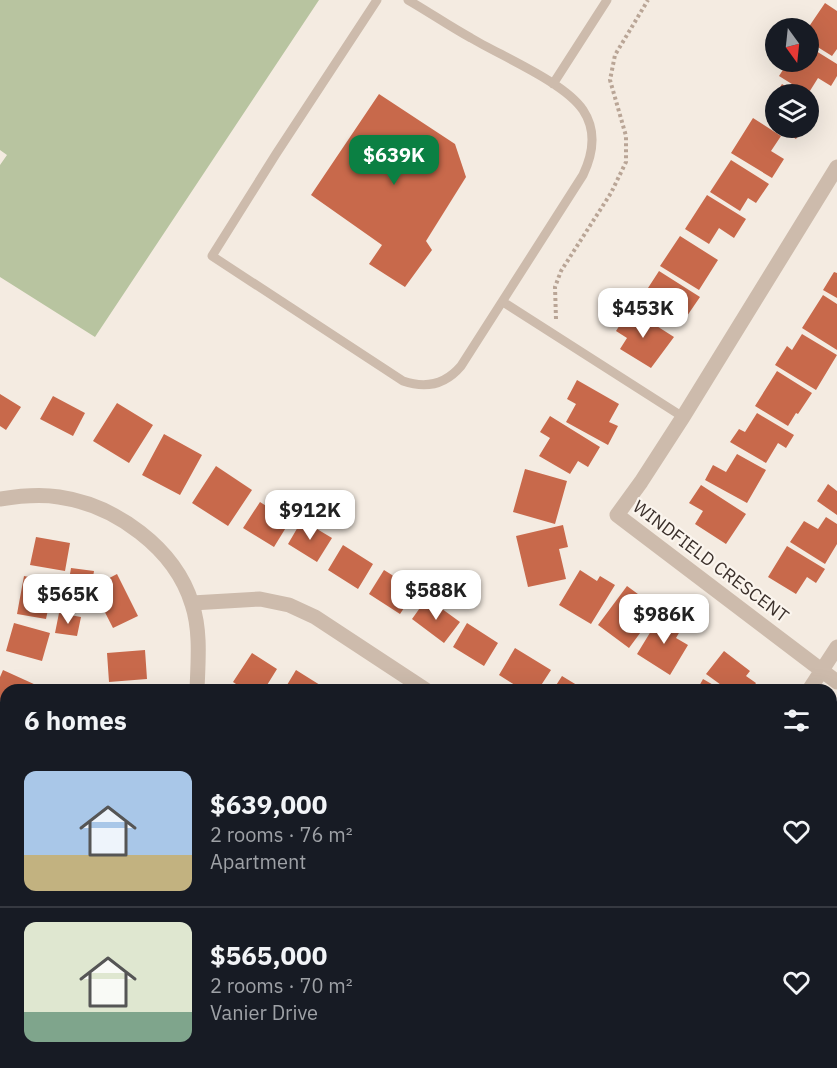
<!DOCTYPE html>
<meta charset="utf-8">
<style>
:root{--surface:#171b24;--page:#242831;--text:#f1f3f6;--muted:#9ea1a6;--line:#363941;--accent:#0b8043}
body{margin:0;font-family:"IBM Plex Sans",sans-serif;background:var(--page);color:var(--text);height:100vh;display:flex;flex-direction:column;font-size:22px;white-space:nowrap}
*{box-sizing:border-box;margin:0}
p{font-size:20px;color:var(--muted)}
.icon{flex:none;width:33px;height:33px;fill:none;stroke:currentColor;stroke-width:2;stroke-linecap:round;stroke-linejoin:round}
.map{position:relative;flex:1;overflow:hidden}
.side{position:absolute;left:0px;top:684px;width:837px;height:384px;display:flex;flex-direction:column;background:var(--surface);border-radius:18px 18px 0 0;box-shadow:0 6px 24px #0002}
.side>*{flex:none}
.needle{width:39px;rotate:165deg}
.controls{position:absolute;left:765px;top:18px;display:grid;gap:12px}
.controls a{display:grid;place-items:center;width:54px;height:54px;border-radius:50%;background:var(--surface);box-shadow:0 6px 24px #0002;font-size:30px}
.price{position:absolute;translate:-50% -51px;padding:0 14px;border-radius:12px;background:#fff;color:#222;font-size:20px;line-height:39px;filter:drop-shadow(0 2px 3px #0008)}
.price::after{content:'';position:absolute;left:50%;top:36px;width:18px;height:14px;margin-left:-9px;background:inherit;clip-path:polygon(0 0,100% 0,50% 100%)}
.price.current{background:var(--accent);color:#fff}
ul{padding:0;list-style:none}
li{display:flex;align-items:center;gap:18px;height:150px;padding:0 24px}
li+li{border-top:2px solid var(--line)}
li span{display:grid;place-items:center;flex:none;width:168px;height:120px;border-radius:12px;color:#555}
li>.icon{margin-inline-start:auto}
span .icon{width:72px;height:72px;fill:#fffc;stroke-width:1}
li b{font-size:26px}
h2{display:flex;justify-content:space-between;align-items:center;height:72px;padding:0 24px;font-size:26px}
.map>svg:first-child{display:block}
.green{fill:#b8c4a0}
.building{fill:#c8694b}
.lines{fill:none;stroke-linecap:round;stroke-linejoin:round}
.path{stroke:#b9a596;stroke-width:4;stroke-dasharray:3 3;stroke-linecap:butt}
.lane{stroke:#cdbbac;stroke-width:9}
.street{stroke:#cdbbac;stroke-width:15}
.labels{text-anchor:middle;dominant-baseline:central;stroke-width:4.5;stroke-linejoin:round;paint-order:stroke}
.street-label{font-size:18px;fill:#3b302b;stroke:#fbf5ee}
</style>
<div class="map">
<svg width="837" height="1068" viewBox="0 0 837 1068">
<rect width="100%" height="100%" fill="#f4ebe1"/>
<path class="green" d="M0 0H319L95 337 0 277V165L7 155 0 150Z"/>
<path class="building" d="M825 3 837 11V49L832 56 808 41V28Z
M808 46 837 64V76L831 86 818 78 808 94 779 76 788 62H808Z
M782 84 798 94H776V115L766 108Z
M379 94 455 144 466 177 426 241 432 250 405 287 369 264 382 245 311 195Z
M753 118 781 136 771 151 784 159 772 178 731 153Z
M778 128H803L796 139Z
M731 160 769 184 756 203 748 198 740 211 710 192Z
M707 195 746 219 734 238 719 228 709 244 685 229Z
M680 236 718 260 699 290 660 266Z
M659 271 700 297 687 316 672 306 662 321 637 305Z
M834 272 837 273V298L823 290Z
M823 295 837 304V350L802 328Z
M630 309 674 337 651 368 620 349 627 338 616 331Z
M802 334 837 355 816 390 775 365 787 346 792 350Z
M777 371 812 393 798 414 796 413 788 426 755 406Z
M577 380 619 404 609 422 618 426 608 445 566 422 576 404 567 399Z
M0 394 21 407 6 430 0 426Z
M53 396 85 413 73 436 40 419Z
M117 403 153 425 129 463 93 441Z
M757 413 794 435 786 448 778 443 766 463 730 442 739 429 745 432Z
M550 416 600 447 588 467 578 461 570 474 539 456 550 438 540 432Z
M164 434 202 455 180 495 142 475Z
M737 454 766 470 747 503 705 480 713 465 726 472Z
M216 466 252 490 228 526 192 503Z
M525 469 567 481 555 524 513 512Z
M828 484 837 491V515L817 501Z
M701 485 746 514 726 544 695 524 703 511 689 503Z
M260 502 290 521 274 547 243 528Z
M826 517 837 524V544L825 564 790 542 804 521 818 529Z
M302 520 332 538 317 562 288 544Z
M563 525 568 547 559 549 566 579 528 587 516 536Z
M36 537 70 543 65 571 30 565Z
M343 545 373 564 358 589 328 570Z
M787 546 825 569 816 583 807 577 796 594 768 577Z
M71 568 94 571 91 590 68 586Z
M384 570 416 590 400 614 369 594Z
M580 570 597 581 600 576 615 585 591 624 559 605Z
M117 574 138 616 113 628 92 587Z
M24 576 54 582 46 619 17 614Z
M627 586 642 597 633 609 649 621 629 648 598 625Z
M427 598 460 622 444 643 412 619Z
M59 613 81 617 77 636 55 633Z
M662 613 683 626 676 638 688 645 670 675 637 654Z
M14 623 50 633 42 661 6 651Z
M467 623 498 643 484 666 453 647Z
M515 648 551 670 538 690H523L499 675Z
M145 650 147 679 109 682 107 653Z
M724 651 750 671 746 676 756 683 751 690H728L706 674Z
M252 653 277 669 264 690H245L233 682Z
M3 670 36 685 33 690H6V715L0 712 2 702 0 701V677Z
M296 670 320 685 317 690H284Z
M562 676 585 690H553Z
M703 679 722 690H697Z
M831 747 837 750V784L831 794Z
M6 753V775L0 772V764Z
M0 908 6 912V929L0 938Z
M167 1062H211L217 1065 215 1068H168L164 1066Z
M346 1062H383L379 1068H358Z
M474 1062H520L517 1068H483Z
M653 1062H688L684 1068H653L651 1067Z
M775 1062H814L815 1068H776Z"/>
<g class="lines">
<path class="path" d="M556 319 555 287 561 271 611 193 626 162V136L610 80 615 55 648 0
M0 894 6 898"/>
<path class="lane" d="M377 0 276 154 212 256 403 381C426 389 445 385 461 366L583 175C593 154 597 131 583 110 564 82 501 56 471 38 449 26 429 12 408 0
M553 84 607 0
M503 302 683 417"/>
<path class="street" d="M837 167 683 417 641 482 617 515 837 682
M0 499C19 496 40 494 59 497 115 505 175 548 192 604 201 631 198 662 197 690
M192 603 260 599 289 605 315 617 426 690
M809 690 837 647
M0 1033 6 1028
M89 1062 98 1068
M279 1068 282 1062
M575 1068 579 1062"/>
</g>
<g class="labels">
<g class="street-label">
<text transform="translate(711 561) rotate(37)">WINDFIELD CRESCENT</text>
</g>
</g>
</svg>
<div class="controls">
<a><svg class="needle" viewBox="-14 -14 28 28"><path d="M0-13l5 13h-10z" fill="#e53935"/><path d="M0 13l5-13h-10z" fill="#9ea1a6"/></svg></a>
<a><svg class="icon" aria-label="layers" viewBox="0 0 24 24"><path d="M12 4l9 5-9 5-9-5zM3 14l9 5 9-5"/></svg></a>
</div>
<b class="price current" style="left:394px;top:186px">$639K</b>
<b class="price" style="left:643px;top:339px">$453K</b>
<b class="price" style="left:310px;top:541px">$912K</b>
<b class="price" style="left:436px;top:621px">$588K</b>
<b class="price" style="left:68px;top:625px">$565K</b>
<b class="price" style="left:664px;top:645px">$986K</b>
<section class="side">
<h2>6 homes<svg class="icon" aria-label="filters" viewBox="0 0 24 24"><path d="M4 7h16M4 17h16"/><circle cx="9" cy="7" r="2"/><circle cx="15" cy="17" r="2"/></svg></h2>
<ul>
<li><span style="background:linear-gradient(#a9c7e8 70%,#c2b280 0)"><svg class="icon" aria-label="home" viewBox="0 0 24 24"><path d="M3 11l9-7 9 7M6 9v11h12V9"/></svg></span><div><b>$639,000</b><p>2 rooms · 76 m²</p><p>Apartment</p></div><svg class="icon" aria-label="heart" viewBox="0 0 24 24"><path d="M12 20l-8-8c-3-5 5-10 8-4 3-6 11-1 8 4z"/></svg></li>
<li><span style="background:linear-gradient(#dfe7d0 75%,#7fa58c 0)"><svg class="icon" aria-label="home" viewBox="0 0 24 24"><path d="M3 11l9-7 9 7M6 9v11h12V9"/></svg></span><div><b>$565,000</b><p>2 rooms · 70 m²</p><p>Vanier Drive</p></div><svg class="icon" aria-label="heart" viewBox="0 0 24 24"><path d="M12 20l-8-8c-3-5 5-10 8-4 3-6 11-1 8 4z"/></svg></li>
</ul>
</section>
</div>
